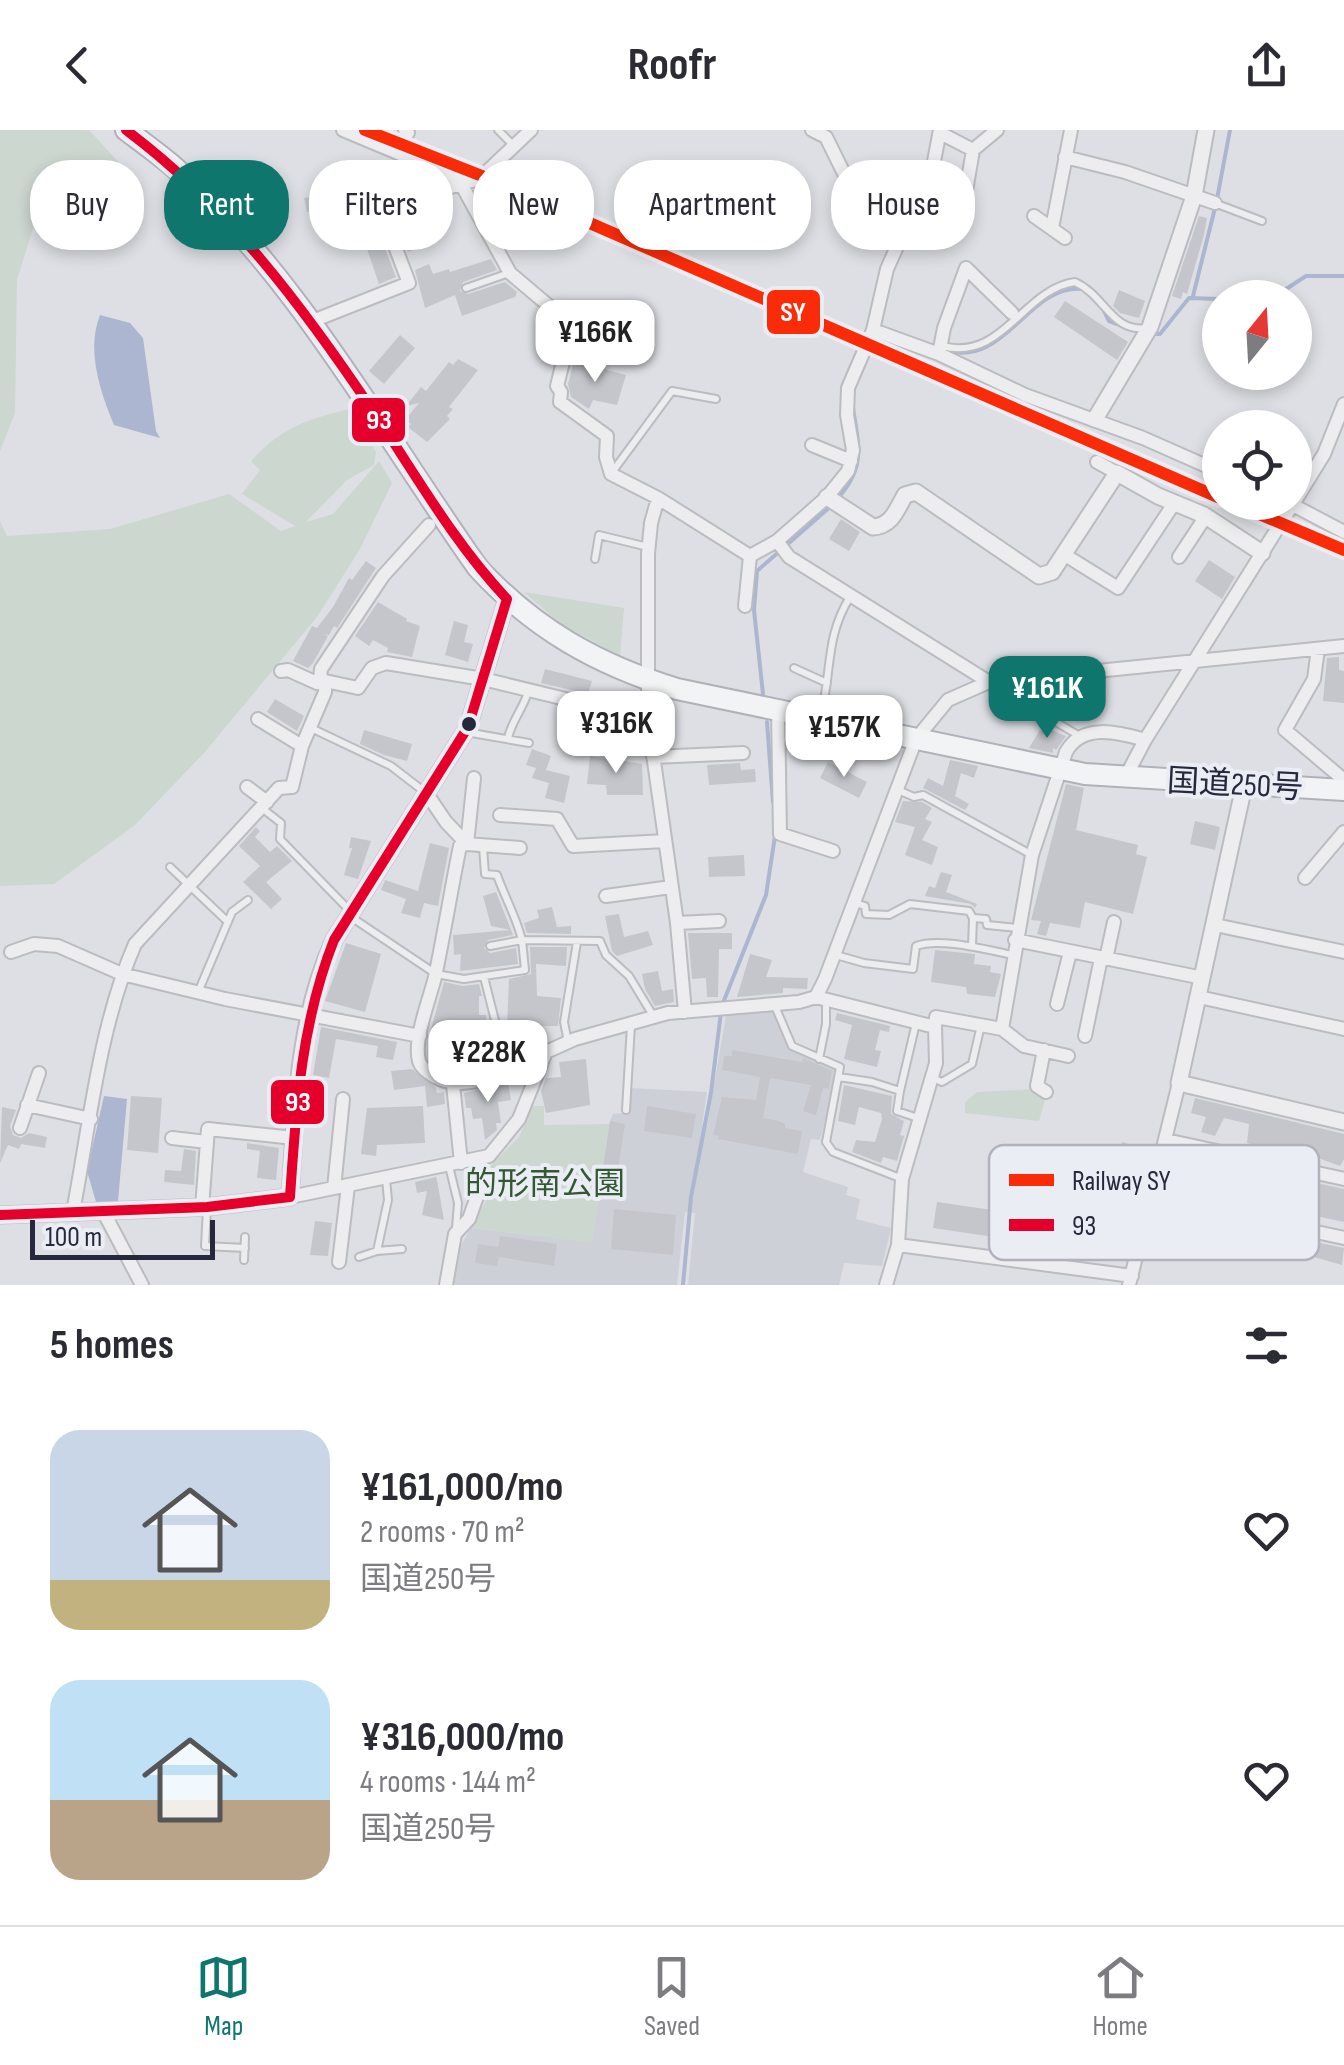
<!DOCTYPE html>
<meta charset="utf-8">
<style>
:root{--surface:#fff;--page:#f2f2f3;--text:#2b2b33;--muted:#7c7c81;--line:#e1e1e2;--accent:#0f766e}
body{margin:0;font-family:"Sofia Sans Condensed","Noto Sans JP",sans-serif;background:var(--page);color:var(--text);height:100vh;display:flex;flex-direction:column;font-size:38px;white-space:nowrap}
*{box-sizing:border-box;margin:0}
p{font-size:32px;color:var(--muted)}
.icon{flex:none;width:55px;height:55px;fill:none;stroke:currentColor;stroke-width:2;stroke-linecap:round;stroke-linejoin:round}
.map{position:relative;height:1155px;overflow:hidden}
.details{display:flex;flex-direction:column;background:var(--surface);flex:1}
.details>*{flex:none}
.guide{position:absolute;left:30px;top:30px;width:1285px;height:90px;display:flex;gap:20px}
.needle{width:65px;rotate:18deg}
.controls{position:absolute;left:1202px;top:150px;display:grid;gap:20px}
.controls a{display:grid;place-items:center;width:110px;height:110px;border-radius:50%;background:var(--surface);box-shadow:0 5px 15px #0003;font-size:50px}
.scale{position:absolute;left:30px;bottom:25px;width:185px;box-sizing:border-box;padding-left:10px;border:5px solid #26293c;border-top:0;font-size:28px;line-height:35px;white-space:nowrap;color:#26293c;-webkit-text-stroke:8px #ebedf4;paint-order:stroke}
.price{position:absolute;translate:-50% -85px;padding:0 22px;border-radius:20px;background:#fff;color:#222;font-size:32px;line-height:65px;filter:drop-shadow(0 2px 5px #0008)}
.price::after{content:'';position:absolute;left:50%;top:60px;width:30px;height:22px;margin-left:-15px;background:inherit;clip-path:polygon(0 0,100% 0,50% 100%)}
.price.selected{background:var(--accent);color:#fff}
ul{padding:0;list-style:none}
li{display:flex;align-items:center;gap:30px;height:250px;padding:0 50px}
li span{display:grid;place-items:center;flex:none;width:280px;height:200px;border-radius:30px;color:#555}
li>.icon{margin-inline-start:auto}
span .icon{width:120px;height:120px;fill:#fffc;stroke-width:1}
li b{font-size:42px}
h2{display:flex;justify-content:space-between;align-items:center;height:120px;padding:0 50px;font-size:42px}
.pill{padding:0 35px;border-radius:40px;background:var(--surface);box-shadow:0 5px 15px #0003;font-size:35px;line-height:90px}
.pill.selected{background:var(--accent);color:#fff}
header{display:flex;justify-content:space-between;align-items:center;height:130px;padding:0 50px;background:var(--surface);font-size:45px;font-weight:700}
.tab-bar{display:flex;justify-content:space-around;align-items:center;height:140px;border-top:2px solid var(--line);background:var(--surface);font-size:28px;color:var(--muted)}
.tab-bar a{display:grid;justify-items:center;gap:5px}
.tab-bar .selected{color:var(--accent)}
.map>svg:first-child{display:block}
.built{fill:#ced0d8}
.green{fill:#ccd7cf}
.water{fill:#acb6d0}
.lines{fill:none;stroke-linecap:round;stroke-linejoin:round}
.stream{stroke:#acb6d0;stroke-width:4}
.building{fill:#c5c6cc}
.service-casing{stroke:#bbbcc0;stroke-width:10}
.minor-casing{stroke:#bbbcc0;stroke-width:16}
.tertiary-casing{stroke:#bbbcc0;stroke-width:19}
.trunk-casing{stroke:#b0b2b9;stroke-width:24}
.service{stroke:#ededf0;stroke-width:6}
.minor{stroke:#ededf0;stroke-width:12}
.tertiary{stroke:#ededf0;stroke-width:15}
.trunk{stroke:#f2f3f4;stroke-width:20}
.bus-1-casing{stroke:#ebedf4;stroke-width:18}
.bus-1{stroke:#e4002b;stroke-width:10}
.rail-1-casing{stroke:#ebedf4;stroke-width:20}
.rail-1{stroke:#fa2b08;stroke-width:12}
.bus-dot{fill:#26293c;stroke:#ebedf4;stroke-width:4}
.labels{text-anchor:middle;dominant-baseline:central;stroke-width:8;stroke-linejoin:round;paint-order:stroke}
.street-label{font-size:32px;fill:#26293c;stroke:#ebedf4}
.park-label{font-size:32px;fill:#335833;stroke:#ebedf4}
.key{fill:#ebedf4;stroke:#b0b2bd;stroke-width:2.5}
.key-label{font-size:28px;fill:#26293c}
.line-badge{stroke:#ebedf4;stroke-width:4}
.badge-label{font-size:28px;text-anchor:middle;font-weight:bold;fill:#fff}
</style>
<header><svg class="icon" aria-label="back" viewBox="0 0 24 24"><path d="M15 5l-7 7 7 7"/></svg>Roofr<svg class="icon" aria-label="share" viewBox="0 0 24 24"><path d="M12 15V3M7 8l5-5 5 5M5 13v7h14v-7"/></svg></header>
<div class="map">
<svg width="1344" height="1155" viewBox="0 0 1344 1155">
<rect width="100%" height="100%" fill="#dedfe4"/>
<path class="built" d="M773 880 788 918 838 938 820 1010 811 1009 803 1042 848 1057 846 1065 860 1069 856 1089 891 1098 882 1136 844 1133 839 1155H688L695 1083 685 1082 677 1155H451L461 1115 471 1098 592 1112 609 994 613 984 622 983 627 900 633 898 631 958 707 962 702 995 707 997 726 885Z"/>
<path class="green" d="M0 0H89L125 39 75 51 40 76 17 150 15 283 0 321Z
M350 279 376 322 374 335 347 350 306 392 333 384 379 331 392 353 360 419 317 487 204 623 135 695 54 754 0 756V391L7 406 110 399 229 364 281 401 295 396 242 364 260 340 251 331C281 298 307 289 350 279Z
M524 462 624 478 620 526 561 494Z
M1035 959 1046 966 1039 991 965 983V972L977 962Z
M532 976H544V995L609 994 592 1113 471 1098 488 1067 489 1037 519 1007Z"/>
<path class="water" d="M100 185 130 193 143 208 156 301 160 308 114 295C100 261 86 220 100 185Z
M104 966 127 969 118 1071 96 1072 87 1041Z"/>
<g class="lines">
<path class="stream" d="M1217 69 1230 0
M1193 166 1215 78
M1262 168 1283 161 1306 146H1344
M1101 175 1109 191 1139 202
M1154 204H1160L1189 168 1220 169
M945 220C1006 239 1028 153 1083 159
M836 370C866 338 859 318 853 278
M763 564 754 480 757 441 830 377
M767 592 773 672
M723 873 766 765 775 706
M683 1155 691 1067 711 963 721 882"/>
</g>
<path class="building" d="M347 62 349 76 307 82 304 68Z
M408 79 422 117 408 122 393 84Z
M1199 86 1207 88 1204 105 1187 164 1183 162 1181 169 1172 166Z
M383 113 396 147 379 154 367 119Z
M491 129 497 140 463 152 460 161 468 164 505 152 517 162 515 167 462 186 455 165 425 178 415 140 429 134 433 144 449 139 450 142Z
M1119 160 1145 171 1139 188 1120 183 1113 176Z
M1065 171 1128 212 1117 230 1054 187Z
M400 205 415 218 384 254 369 241Z
M458 229 478 240 449 277 453 279 447 286 450 289 427 312 408 297 411 294 405 290 419 273 406 276 421 257 426 261 449 232 453 235Z
M574 231 626 245 617 275 593 270 589 279 571 267 568 254Z
M841 389 860 402 849 421 829 409Z
M1209 430 1235 447 1222 469 1195 451Z
M366 431 376 438 337 498 334 496 329 505 324 504 328 506 313 533 308 538 293 531 312 496 317 498 333 477 349 448 352 450Z
M378 472 407 489 406 491 420 496 412 527 387 522 388 518 373 510 369 516 355 506Z
M454 491 468 495 464 512 473 514 468 532 445 525Z
M1339 527V540L1344 541V573L1323 571 1327 528Z
M545 539 592 551 588 564 541 553Z
M275 569 304 586 297 601 267 582Z
M1048 599 1066 606 1056 620 1053 618V623L1029 618 1040 600 1045 603Z
M364 600 412 614 407 631 384 625 360 614Z
M532 619 551 626 546 640 570 646 564 673 545 668 549 653 532 648 536 638 526 635Z
M590 626 642 634 643 665H607L606 655 587 654Z
M950 630 978 636 974 648 961 643 955 666 969 674 965 680 923 658 928 648 943 656Z
M828 632 867 652 859 668 820 648Z
M740 633 741 640 755 639 756 652 709 655 707 635Z
M1066 654 1084 658 1076 700 1138 715 1136 724 1147 727 1133 784 1085 772 1080 798 1050 793 1046 806 1037 804 1041 791 1031 790Z
M903 671 922 672 932 678 925 689 932 692 922 710 938 717 932 735 905 725 915 697 895 692Z
M1195 691 1220 697 1215 720 1190 714Z
M256 697 260 701 255 707 270 722 277 716 292 731 266 752 282 769 271 779 243 752 260 736 239 716Z
M351 707 371 711 358 749 344 745 352 718H349Z
M430 713 449 718 438 776 424 773 420 788 401 783 406 769 381 760 385 750 418 761Z
M744 725 745 746 709 747 708 727Z
M941 742 952 745 946 762 977 774 975 778 971 774 925 766 929 756 935 758Z
M496 762 513 805 488 810 484 818 490 823 516 818 518 834 460 841 461 824 454 825 453 805 510 800 491 796 483 766Z
M552 777 557 797 571 796V804L527 803 524 793 539 788 537 780Z
M619 784 624 807 648 801 653 815 617 826 612 821 605 786Z
M688 803H732V819H719L718 867H707L706 848 692 849Z
M346 813 381 824 365 882 325 871Z
M530 817H567L566 836 536 834 537 866 561 868 558 896H507L509 849 531 844Z
M935 820 975 824 974 834 991 836 990 842 1001 844 995 867 967 864 966 857 931 852Z
M750 824 772 830 766 847 808 848 807 859 783 858V863L737 867Z
M658 841 662 861 673 859 674 872 655 876 645 859 642 844Z
M444 852 463 856 479 854 482 866H479V885H486L487 900H490L496 924 483 926 485 936 468 939 435 935 430 930V903Z
M837 883 890 896 889 902 880 900 875 920 881 921 877 937 844 929 852 895 835 890Z
M321 897 397 912 393 930 376 927 378 916 336 909 329 948 313 945Z
M732 920 802 932 803 928 832 941 829 959 823 958 816 985 803 981 811 955 770 948 763 988 779 991 785 994V998L802 1001 798 1024 718 1009 719 1006 713 1005 722 967 756 970 760 947 722 940 724 926H732Z
M586 929 590 975 546 983 541 961 546 948 561 947 559 932Z
M412 939 436 958 437 963 444 962 445 974 427 977 425 956 394 960 391 941Z
M508 952 511 970 498 972 501 993H496L497 1000 485 1010 482 988 473 989 471 978H466L464 963Z
M844 955 892 966 891 984 904 991 900 1005 904 1006 897 1031 883 1027 881 1033 852 1022 856 1010 875 1012 882 989 881 983 859 977 855 995 838 991Z
M131 966 162 968 158 1023 127 1020Z
M1195 968 1344 1004V1029L1340 1036 1302 1022 1301 1026 1247 1013 1249 994 1224 988 1215 1006 1201 1002 1206 987 1191 983Z
M423 976 425 1013 377 1015 376 1026 361 1024 367 978Z
M647 976 696 984 692 1008 644 1001Z
M2 977 16 980 10 996 13 1005 21 1008 29 1003 47 1007 45 1018 21 1014 19 1019 8 1015 0 1033Z
M610 991 625 994 615 1059 600 1057Z
M1122 1012 1146 1019 1121 1094 1116 1125 933 1098 937 1072 1097 1095Z
M247 1013 279 1018 276 1050 257 1048 260 1021 247 1019Z
M184 1019 196 1021 194 1055 164 1052 165 1040 181 1041Z
M1175 1022 1209 1030 1205 1048 1232 1055 1236 1036 1289 1047 1285 1065 1313 1072 1317 1053 1344 1059V1092L1188 1059 1191 1044 1171 1040Z
M436 1047 437 1050 444 1090 422 1085 427 1061 417 1063 415 1052Z
M614 1079 676 1085 673 1125 611 1119Z
M315 1091 332 1093 328 1126 310 1125Z
M1227 1093 1344 1118 1342 1135 1279 1117 1223 1108Z
M500 1106 557 1114 554 1136 499 1127 497 1136 475 1133 478 1114 498 1117Z"/>
<g class="lines">
<g class="service-casing">
<path id="service" d="M498 0 514 16
M1217 74 1262 91
M466 158 509 143
M942 216C1003 232 1023 159 1075 152 1106 166 1111 203 1148 198
M566 217 598 223
M613 341 672 261 716 269
M595 429 599 405 648 417
M794 538 827 553
M993 555 1078 605
M821 585C832 541 825 507 850 467
M311 598 391 636 426 663
M466 602 529 613
M508 608C512 590 523 579 528 562
M898 660 914 667 923 665 1032 725
M263 679 281 693 280 709 352 783
M483 717 485 744 497 745C505 768 516 786 522 810L490 816
M170 737 228 792
M855 773 865 776 866 784 889 785 910 774 969 781 973 788 972 816
M351 787 436 844 464 849 525 840 522 810 600 811 606 825 629 846 654 887
M973 788 986 789 987 795 1018 798
M836 825 864 833 913 839 916 816C940 807 987 820 1013 825
M484 847 508 942
M199 860 232 782 248 770
M775 876 792 916 840 937 826 1012 833 1022 900 1048
M568 912 564 892 577 812
M819 929 826 894V871
M839 947 872 952 900 961 897 981 921 989
M932 948 942 952 972 934 981 895
M900 961 916 893
M626 980 631 895
M449 1036 458 1073 456 1098
M207 1078 205 1116 245 1118
M377 1121 388 1070 386 1049
M359 1127 377 1121 402 1119
M244 1130 245 1107"/>
</g>
<g class="minor-casing">
<path id="minor" d="M343 0 441 41 460 52 510 143 549 176 566 220 557 256 561 262 560 272 607 306 606 327 611 344 658 368 750 426
M405 0 408 3
M940 3 973 20 997 0
M1065 27 1125 42 1215 73
M1034 86 1065 108
M918 87 952 98 965 67 973 20
M1052 98 1071 0
M903 109 926 73 940 0
M310 192 409 153 380 77 479 49 531 0
M873 200 939 224 1025 265 1143 308 1220 342
M939 224 944 198 966 138 1012 183
M812 315 851 331
M1097 332 1117 343
M658 368 651 393 648 424V589L677 793 685 882
M1295 371 1324 324 1344 274
M1289 373 1344 402
M777 411 789 427 989 552
M1065 425 1118 458 1175 372
M1179 427 1206 386
M745 476 750 426 777 411 827 367 848 341 853 320 847 285 848 258 873 200 887 139 899 112 860 76 826 7 812 0
M1318 519 1314 549 1285 600 1344 650
M281 541 288 540 317 553 320 549
M325 551 358 558 372 538 386 533 483 549 648 589
M778 579 780 704 833 721
M258 589 302 616
M653 627 743 623
M474 648 467 714 460 716C451 760 444 804 435 847 430 868 413 910 419 931 421 938 429 943 435 947 468 965 515 938 545 923
M1125 648 1145 610 1294 372
M247 657 267 672
M427 664 446 692 467 714 520 718
M500 685 557 689 573 716 665 711
M1305 748 1344 702
M606 766 671 757
M677 793 719 791
M1215 795 1344 822
M1015 810 1203 848
M11 822 34 814 58 816 122 844 225 869 420 906
M1106 829 1114 792
M816 867 935 897 936 933 902 1049 898 1115 886 1155
M1199 867 1344 899
M1057 874 1070 822
M935 897 936 887 1002 899 1032 725 1066 622C1082 593 1117 602 1145 610
M1002 899 1024 916 1068 926
M1085 906 1101 828
M1044 920 1037 956 1046 962
M453 954 461 1033
M27 975 91 989
M20 998 39 943
M172 1008 207 1012
M1166 1010 1344 1049
M334 1058 343 969
M290 1067 489 1026 519 989 546 922 575 909 668 883 799 872 816 867 825 849 916 609 948 570 989 552 1344 516
M1152 1067 1344 1108
M202 1077 208 999 294 1008
M103 1081 142 1155
M73 1082C90 993 99 897 135 814L279 658 292 657 302 616 325 562V551L320 549 321 539 383 446 429 395
M898 1115 1132 1146
M339 1132 348 1056
M446 1155 455 1104 469 1089 479 1061 475 1031
M1129 1155 1179 953"/>
</g>
<g class="tertiary-casing">
<path id="tertiary" d="M1095 289 1150 197 1194 66 1206 0
M827 367 873 397C892 396 897 379 905 365L916 362 1039 446 1052 442 1117 343 1158 366 1204 385 1262 423
M1244 656 1179 953 1344 992
M0 1085 207 1077 290 1067C296 981 297 890 334 810L468 597 507 469"/>
</g>
<g class="trunk-casing">
<path id="trunk" d="M126 0C142 12 159 24 174 37 295 143 385 307 478 438 534 499 598 535 677 559L1085 644 1344 660"/>
</g>
<use href="#service" class="service"/>
<use href="#minor" class="minor"/>
<use href="#tertiary" class="tertiary"/>
<use href="#trunk" class="trunk"/>
<g class="bus-1-casing">
<path id="bus-1" d="M0 1085 207 1077 290 1067C296 979 301 893 334 810L468 597 507 469C455 414 417 347 375 284 304 178 229 77 126 0"/>
</g>
<use href="#bus-1" class="bus-1"/>
<g class="rail-1-casing">
<path id="rail-1" d="M365 0 482 46 1220 368
M1231 372 1344 420"/>
</g>
<use href="#rail-1" class="rail-1"/>
</g>
<circle class="bus-dot" cx="469" cy="594" r="9"/>
<g class="labels">
<g class="street-label">
<text transform="translate(1235 655) rotate(3)">国道250号</text>
</g>
<g class="park-label">
<text x="545" y="1054">的形南公園</text>
</g>
</g>
<rect x="989" y="1015" width="330" height="115" rx="15" class="key"/>
<rect x="1009" y="1044" width="45" height="12" fill="#fa2b08"/>
<rect x="1009" y="1089" width="45" height="12" fill="#e4002b"/>
<g class="key-label">
<text x="1072" y="1060">Railway SY</text>
<text x="1072" y="1105">93</text>
</g>
<g class="line-badge">
<rect x="765" y="158" width="57" height="48" rx="10" fill="#fa2b08"/>
<rect x="350" y="266" width="57" height="48" rx="10" fill="#e4002b"/>
<rect x="269" y="948" width="57" height="48" rx="10" fill="#e4002b"/>
</g>
<g class="badge-label">
<text x="793" y="191">SY</text>
<text x="379" y="299">93</text>
<text x="298" y="981">93</text>
</g>
</svg>
<div class="controls">
<a><svg class="needle" viewBox="-14 -14 28 28"><path d="M0-13l5 13h-10z" fill="#e53935"/><path d="M0 13l5-13h-10z" fill="#7c7c81"/></svg></a>
<a><svg class="icon" aria-label="locate" viewBox="0 0 24 24"><circle cx="12" cy="12" r="6"/><path d="M12 2v4M12 18v4M2 12h4M18 12h4"/></svg></a>
</div>
<div class="scale">100 m</div>
<b class="price" style="left:595px;top:255px">¥166K</b>
<b class="price selected" style="left:1047px;top:611px">¥161K</b>
<b class="price" style="left:616px;top:646px">¥316K</b>
<b class="price" style="left:844px;top:650px">¥157K</b>
<b class="price" style="left:488px;top:975px">¥228K</b>
<div class="guide">
<a class="pill">Buy</a>
<a class="pill selected">Rent</a>
<a class="pill">Filters</a>
<a class="pill">New</a>
<a class="pill">Apartment</a>
<a class="pill">House</a>
</div>
</div>
<section class="details">
<h2>5 homes<svg class="icon" aria-label="filters" viewBox="0 0 24 24"><path d="M4 7h16M4 17h16"/><circle cx="9" cy="7" r="2"/><circle cx="15" cy="17" r="2"/></svg></h2>
<ul>
<li><span style="background:linear-gradient(#c9d6e8 75%,#c2b280 0)"><svg class="icon" aria-label="home" viewBox="0 0 24 24"><path d="M3 11l9-7 9 7M6 9v11h12V9"/></svg></span><div><b>¥161,000/mo</b><p>2 rooms · 70 m²</p><p>国道250号</p></div><svg class="icon" aria-label="heart" viewBox="0 0 24 24"><path d="M12 20l-8-8c-3-5 5-10 8-4 3-6 11-1 8 4z"/></svg></li>
<li><span style="background:linear-gradient(#bfe0f5 60%,#b9a48a 0)"><svg class="icon" aria-label="home" viewBox="0 0 24 24"><path d="M3 11l9-7 9 7M6 9v11h12V9"/></svg></span><div><b>¥316,000/mo</b><p>4 rooms · 144 m²</p><p>国道250号</p></div><svg class="icon" aria-label="heart" viewBox="0 0 24 24"><path d="M12 20l-8-8c-3-5 5-10 8-4 3-6 11-1 8 4z"/></svg></li>
</ul>
</section>
<nav class="tab-bar">
<a class="selected"><svg class="icon" aria-label="map" viewBox="0 0 24 24"><path d="M3 6l6-2 6 2 6-2v14l-6 2-6-2-6 2zM9 4v14M15 6v14"/></svg>Map</a>
<a><svg class="icon" aria-label="saved" viewBox="0 0 24 24"><path d="M7 4h10v16l-5-4-5 4z"/></svg>Saved</a>
<a><svg class="icon" aria-label="home" viewBox="0 0 24 24"><path d="M3 11l9-7 9 7M6 9v11h12V9"/></svg>Home</a>
</nav>
